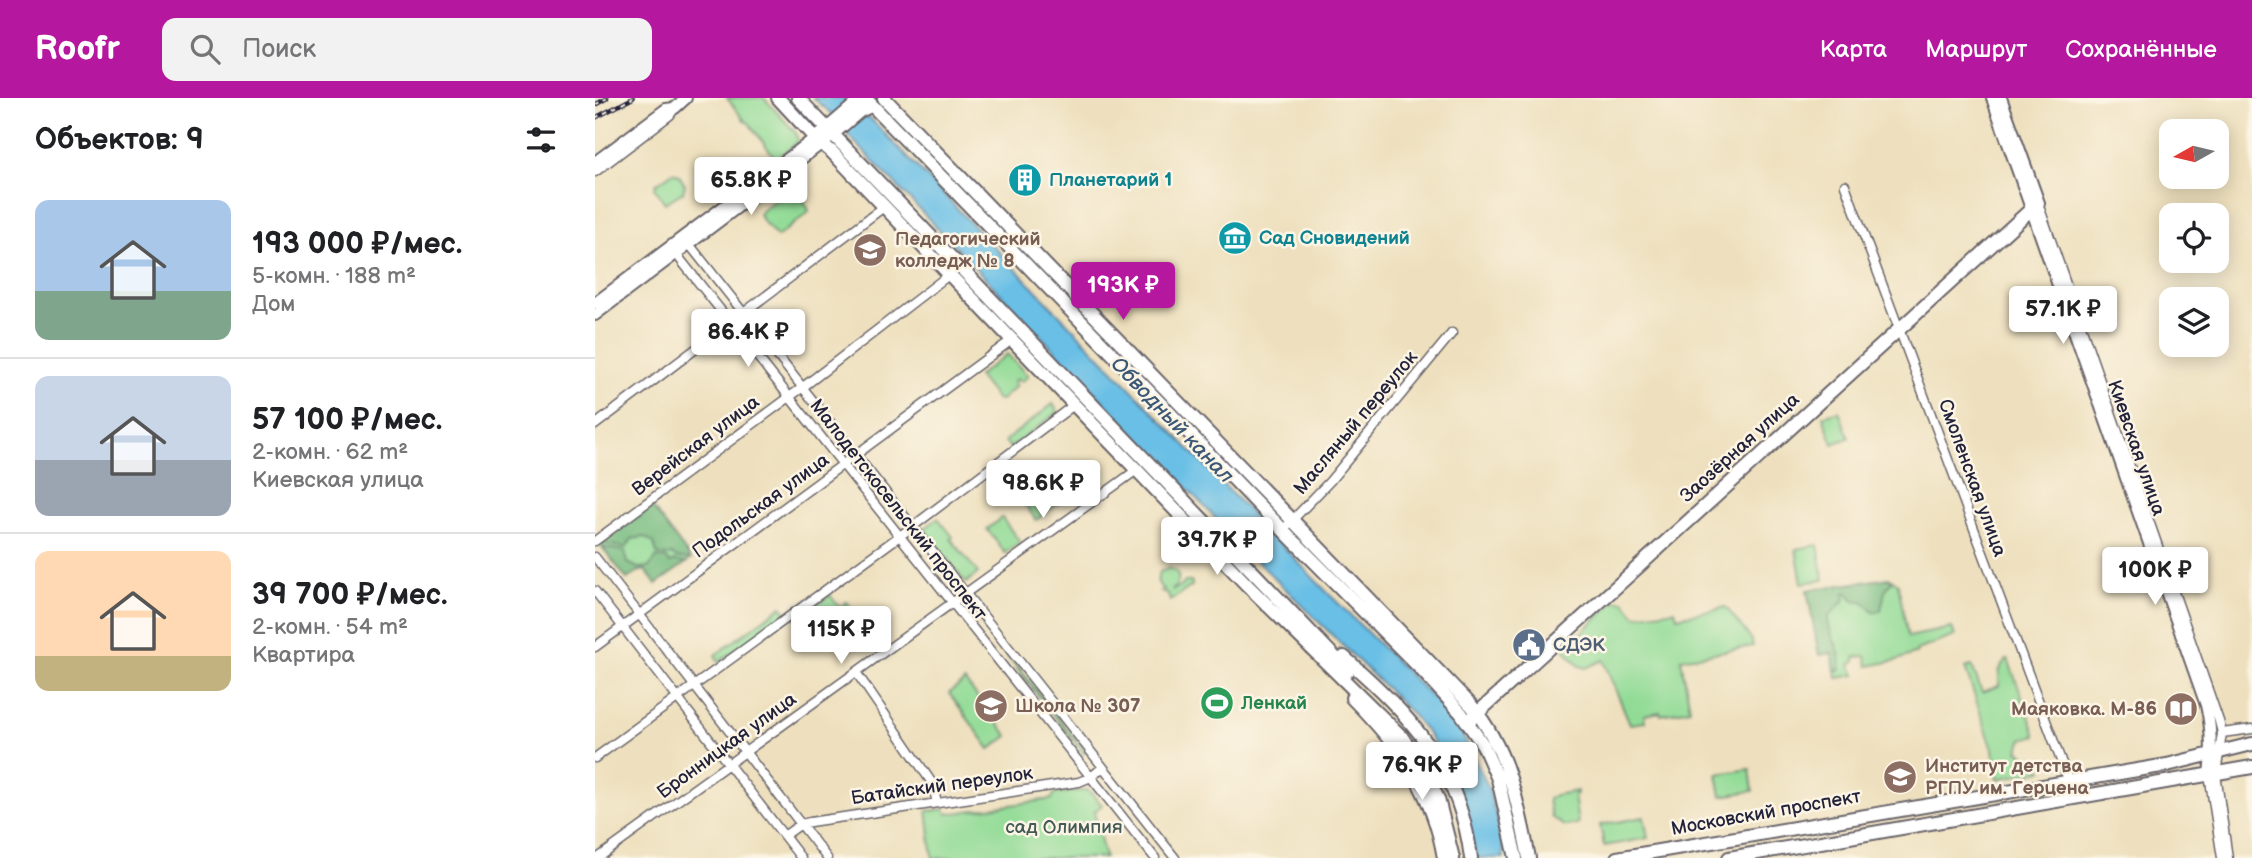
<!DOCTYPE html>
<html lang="ru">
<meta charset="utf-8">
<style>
:root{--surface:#fff;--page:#f2f2f2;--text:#202124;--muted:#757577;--line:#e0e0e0;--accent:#b5179e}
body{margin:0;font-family:"Balsamiq Sans",sans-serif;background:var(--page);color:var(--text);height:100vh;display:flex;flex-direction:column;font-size:26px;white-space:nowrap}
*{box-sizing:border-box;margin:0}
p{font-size:23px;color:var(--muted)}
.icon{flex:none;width:38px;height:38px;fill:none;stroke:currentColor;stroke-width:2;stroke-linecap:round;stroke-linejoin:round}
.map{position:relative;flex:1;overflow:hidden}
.drawer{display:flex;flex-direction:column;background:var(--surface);width:595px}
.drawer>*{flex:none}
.needle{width:46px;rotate:262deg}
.controls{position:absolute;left:1564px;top:21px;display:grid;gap:14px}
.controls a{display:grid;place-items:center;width:70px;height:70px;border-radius:14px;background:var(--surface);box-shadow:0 4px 18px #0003;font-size:35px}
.price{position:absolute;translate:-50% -60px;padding:0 16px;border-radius:7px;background:#fff;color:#222;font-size:23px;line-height:46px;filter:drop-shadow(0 2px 4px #0008)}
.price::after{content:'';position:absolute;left:50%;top:42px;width:21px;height:16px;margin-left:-10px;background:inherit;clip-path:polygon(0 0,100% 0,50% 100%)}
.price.current{background:var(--accent);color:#fff}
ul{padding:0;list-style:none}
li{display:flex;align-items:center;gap:21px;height:175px;padding:0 35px}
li+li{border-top:2px solid var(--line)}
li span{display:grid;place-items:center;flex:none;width:196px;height:140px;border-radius:14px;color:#555}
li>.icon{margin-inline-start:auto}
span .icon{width:84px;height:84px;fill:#fffc;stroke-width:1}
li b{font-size:30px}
h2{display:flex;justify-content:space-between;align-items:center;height:84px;padding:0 35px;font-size:30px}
header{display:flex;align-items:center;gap:42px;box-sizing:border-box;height:98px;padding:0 35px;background:var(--accent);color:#fff}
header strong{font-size:33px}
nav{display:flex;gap:38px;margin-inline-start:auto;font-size:24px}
.search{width:490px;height:63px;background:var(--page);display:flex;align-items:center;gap:18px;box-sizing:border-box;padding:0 24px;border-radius:14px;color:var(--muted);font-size:26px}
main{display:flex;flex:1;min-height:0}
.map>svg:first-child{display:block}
.green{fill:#92db96;stroke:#5a7e68;stroke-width:2}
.forest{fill:#75bb7f;stroke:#4c6e5d;stroke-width:2}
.water{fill:#69bfe6;stroke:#467090;stroke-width:2}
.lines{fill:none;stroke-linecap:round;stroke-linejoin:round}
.minor-casing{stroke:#696469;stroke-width:11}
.tertiary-casing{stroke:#696469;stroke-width:14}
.secondary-casing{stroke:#696469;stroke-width:16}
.primary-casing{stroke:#696469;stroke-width:16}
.minor{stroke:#fff;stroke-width:8}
.tertiary{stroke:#fff;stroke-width:10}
.secondary{stroke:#fff;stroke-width:12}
.primary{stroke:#fff;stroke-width:12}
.rail-casing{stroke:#22223b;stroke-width:4.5}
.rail{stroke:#fcf5e5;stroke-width:2;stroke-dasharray:5;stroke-linecap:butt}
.labels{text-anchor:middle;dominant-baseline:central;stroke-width:5;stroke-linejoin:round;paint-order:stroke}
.culture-label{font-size:19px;font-weight:bold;fill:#0d838f;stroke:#fcf5e5;text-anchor:start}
.education-label{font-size:19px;font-weight:bold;fill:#785e54;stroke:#fcf5e5;text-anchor:start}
.street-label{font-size:19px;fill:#22223b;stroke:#fcf5e5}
.service-label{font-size:19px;font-weight:bold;fill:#4e5e75;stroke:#fcf5e5;text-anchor:start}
.leisure-label{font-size:19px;font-weight:bold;fill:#27864d;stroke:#fcf5e5;text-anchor:start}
.park-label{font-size:19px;fill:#445a56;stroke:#fcf5e5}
.water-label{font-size:21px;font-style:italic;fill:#3b5977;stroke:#fcf5e5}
</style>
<header>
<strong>Roofr</strong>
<div class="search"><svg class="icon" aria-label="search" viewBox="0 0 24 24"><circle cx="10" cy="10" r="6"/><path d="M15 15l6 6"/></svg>Поиск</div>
<nav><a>Карта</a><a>Маршрут</a><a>Сохранённые</a></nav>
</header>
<main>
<section class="drawer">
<h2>Объектов: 9<svg class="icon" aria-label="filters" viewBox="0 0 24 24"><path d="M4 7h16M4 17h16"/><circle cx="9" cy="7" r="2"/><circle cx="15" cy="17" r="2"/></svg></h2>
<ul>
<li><span style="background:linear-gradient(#a9c7e8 65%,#7fa58c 0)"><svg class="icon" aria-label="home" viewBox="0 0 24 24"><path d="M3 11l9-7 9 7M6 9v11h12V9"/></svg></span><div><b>193 000 ₽/мес.</b><p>5-комн. · 188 m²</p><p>Дом</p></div></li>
<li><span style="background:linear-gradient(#c9d6e8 60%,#9aa5b1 0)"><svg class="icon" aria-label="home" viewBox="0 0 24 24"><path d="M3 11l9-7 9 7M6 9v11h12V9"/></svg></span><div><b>57 100 ₽/мес.</b><p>2-комн. · 62 m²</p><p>Киевская улица</p></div></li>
<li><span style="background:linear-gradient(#ffd9b3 75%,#c2b280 0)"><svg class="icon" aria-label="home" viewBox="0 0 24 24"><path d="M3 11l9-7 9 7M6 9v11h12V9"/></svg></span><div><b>39 700 ₽/мес.</b><p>2-комн. · 54 m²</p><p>Квартира</p></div></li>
</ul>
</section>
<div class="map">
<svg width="1657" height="760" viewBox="0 0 1657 760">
<rect width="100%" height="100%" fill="#fcf5e5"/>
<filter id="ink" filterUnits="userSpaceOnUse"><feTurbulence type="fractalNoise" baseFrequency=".0143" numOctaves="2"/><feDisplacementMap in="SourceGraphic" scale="14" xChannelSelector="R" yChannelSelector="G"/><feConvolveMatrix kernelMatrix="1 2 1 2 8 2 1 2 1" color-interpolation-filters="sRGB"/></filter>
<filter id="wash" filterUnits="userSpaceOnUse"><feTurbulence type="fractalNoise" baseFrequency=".00686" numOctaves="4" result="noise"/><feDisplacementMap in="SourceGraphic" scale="28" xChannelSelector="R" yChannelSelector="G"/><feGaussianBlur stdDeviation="1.57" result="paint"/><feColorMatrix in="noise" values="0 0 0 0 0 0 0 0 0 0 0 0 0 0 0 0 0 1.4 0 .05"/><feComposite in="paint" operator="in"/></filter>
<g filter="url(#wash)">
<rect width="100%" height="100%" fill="#eee0be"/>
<path class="green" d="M132 0H169L201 35 203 44 181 61 153 24 150 23Z
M78 74 84 77 90 87 88 94 70 105 60 91 61 86Z
M193 91C201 93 213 106 214 114L182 139 166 121 164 115Z
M412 256 433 278 426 284 422 281 418 284 421 288 406 302H402L383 278Z
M458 306 463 314 415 350 410 343Z
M1244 313 1254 340 1238 346 1228 318Z
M454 386 467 403 441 422 428 404Z
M57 409 96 461 61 486 50 472 42 474 32 481 7 449V445Z
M343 420 358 439 356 441 383 475 371 485 329 431Z
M407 420 425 444 410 455 392 431Z
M1223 447 1229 482 1207 485 1201 451Z
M574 470C587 474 585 485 577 492L587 488 590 484H597V488L575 503 573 496 566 493 569 491C562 487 561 481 565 474Z
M1295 480 1303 486 1313 539 1357 530 1360 538 1322 552V555L1299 563 1273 568 1271 558 1260 559V564L1255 566 1260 577 1242 580 1237 555 1224 557 1212 492Z
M235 497 244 509 252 504 263 518 234 540 214 512Z
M1020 503H1029L1041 518 1080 512 1082 519 1131 509 1156 541 1158 548 1086 561 1095 611 1066 617 1065 614 1049 617 1050 624 1035 626 1008 562 991 570 984 568 969 551Z
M187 508 191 515 124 564 120 557Z
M380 514 491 654 489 656 378 515Z
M1413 561 1441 637 1428 641 1423 652 1448 672 1403 681 1398 651 1370 570 1377 568 1387 594 1404 588C1404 578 1403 567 1413 561Z
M370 583 413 638 395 651 354 595Z
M1155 671 1158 693 1126 698 1122 676Z
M493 692 507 707 499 714 510 760H338L332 713 350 711 352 716 457 701 459 696Z
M982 693V696L979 697 983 726 969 728 956 719 953 701 960 697Z
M1049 719 1053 740 1009 748 1005 727Z"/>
<path class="forest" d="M57 409 96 461 81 460 77 456 72 458 62 456 59 445 49 439 37 441 31 450 7 445Z
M7 449 30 453 33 465 43 470 54 469 62 459 72 461 75 465 80 463 91 465 61 486 50 472 42 474 32 481Z
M1295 480 1297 482 1290 493 1286 512 1279 514 1268 503H1260L1252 494 1249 495 1250 502 1233 519C1232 537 1249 552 1245 571L1240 573 1237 555 1224 557 1212 492Z"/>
<path class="water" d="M218 0H251L269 19H274L728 490 848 610 867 636 892 686 907 738 909 760H881L858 678 834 637 815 614 652 453 253 37C249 22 229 11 218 0Z"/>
</g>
<g filter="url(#ink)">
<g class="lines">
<g class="minor-casing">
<path id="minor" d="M0 74 75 17 80 10
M1250 87 1474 684
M1443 105 1624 623 1627 635 1621 676 1633 760
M89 145 94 146 580 760
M81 153 85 161 560 760
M0 327 290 108
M688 432 735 383 857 235
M0 443 208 289 355 176
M0 459 232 760
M0 493 206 760
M0 549 418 241
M261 574 337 685 342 705
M1627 635 1657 631
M0 660 317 429 480 306
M1614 677 1627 760
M189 738 206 726 215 724 484 684 496 679 508 669
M3 760 543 371"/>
</g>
<g class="tertiary-casing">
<path id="tertiary" d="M1397 0 1611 607C1617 631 1617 653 1614 677
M0 64 71 11 80 10 91 0
M0 205 232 31
M0 217 238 37 265 14 278 8"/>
</g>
<g class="secondary-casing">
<path id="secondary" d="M183 0 220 40 237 54 652 487 806 638 830 673 843 701 858 760
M203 0 753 573
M270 0 688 432 823 568 866 615 888 647 903 681 921 760
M289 0 876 607C913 651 923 705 934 760
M232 31 268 0
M749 559C815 617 865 669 876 760
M757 600C804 648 838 692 849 760
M876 621 1443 105 1405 0"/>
</g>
<g class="primary-casing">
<path id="primary" d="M1022 760 1572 667 1657 646
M1134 760 1657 669"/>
</g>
<use href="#minor" class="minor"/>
<use href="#tertiary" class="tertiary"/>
<use href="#secondary" class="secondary"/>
<use href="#primary" class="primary"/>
<g class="rail-casing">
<path id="rail" d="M0 7 12 0
M0 20 38 0"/>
</g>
<use href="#rail" class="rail"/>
</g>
</g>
<defs>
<g id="building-disc" transform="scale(1.75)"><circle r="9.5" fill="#0f9aa8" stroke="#fcf5e5"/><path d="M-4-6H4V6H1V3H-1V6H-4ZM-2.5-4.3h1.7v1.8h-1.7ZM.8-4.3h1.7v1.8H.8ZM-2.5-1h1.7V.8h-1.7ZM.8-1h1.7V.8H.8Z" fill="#fff"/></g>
<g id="museum-disc" transform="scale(1.75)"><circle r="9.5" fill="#0f9aa8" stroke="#fcf5e5"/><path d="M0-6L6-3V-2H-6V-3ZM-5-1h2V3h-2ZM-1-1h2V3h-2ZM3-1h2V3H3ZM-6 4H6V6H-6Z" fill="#fff"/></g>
<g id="university-disc" transform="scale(1.75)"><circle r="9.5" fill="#8d6e63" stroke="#fcf5e5"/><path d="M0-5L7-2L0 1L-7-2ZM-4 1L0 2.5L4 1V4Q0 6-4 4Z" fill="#fff"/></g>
<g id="civic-disc" transform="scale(1.75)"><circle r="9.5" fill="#5c6f8a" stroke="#fcf5e5"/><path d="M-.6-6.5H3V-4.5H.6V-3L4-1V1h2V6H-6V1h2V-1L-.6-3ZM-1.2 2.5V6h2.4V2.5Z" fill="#fff"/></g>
<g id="stadium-disc" transform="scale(1.75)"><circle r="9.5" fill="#2e9e5b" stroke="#fcf5e5"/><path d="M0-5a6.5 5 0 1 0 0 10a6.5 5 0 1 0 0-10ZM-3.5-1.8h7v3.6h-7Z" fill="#fff"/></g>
<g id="school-disc" transform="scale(1.75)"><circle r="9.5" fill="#8d6e63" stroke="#fcf5e5"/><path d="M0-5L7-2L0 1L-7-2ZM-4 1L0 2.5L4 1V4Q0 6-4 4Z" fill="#fff"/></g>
<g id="library-disc" transform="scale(1.75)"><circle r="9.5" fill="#8d6e63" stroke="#fcf5e5"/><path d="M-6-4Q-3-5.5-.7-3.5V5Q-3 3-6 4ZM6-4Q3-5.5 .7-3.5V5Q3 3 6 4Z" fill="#fff"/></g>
</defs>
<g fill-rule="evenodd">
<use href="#building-disc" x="430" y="82"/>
<use href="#museum-disc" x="640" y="140"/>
<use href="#university-disc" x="275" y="152"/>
<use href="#civic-disc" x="934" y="547"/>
<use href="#stadium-disc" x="622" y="605"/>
<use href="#school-disc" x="396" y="608"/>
<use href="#library-disc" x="1586" y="611"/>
<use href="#university-disc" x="1305" y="679"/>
</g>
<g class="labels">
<g class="culture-label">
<text x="454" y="82">Планетарий 1</text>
<text x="664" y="140">Сад Сновидений</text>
</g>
<g class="education-label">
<text x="300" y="141">Педагогический<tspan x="300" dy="22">колледж № 8</tspan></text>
<text x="420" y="608">Школа № 307</text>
<text x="1562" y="611" text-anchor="end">Маяковка. М-86</text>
<text x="1330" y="668">Институт детства<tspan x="1330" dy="22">РГПУ им. Герцена</tspan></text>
</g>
<g class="street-label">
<text transform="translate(761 325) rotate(-50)">Масляный переулок</text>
<text transform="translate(101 348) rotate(-37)">Верейская улица</text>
<text transform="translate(1145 350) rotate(-42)">Заозёрная улица</text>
<text transform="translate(1541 350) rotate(71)">Киевская улица</text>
<text transform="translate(1377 380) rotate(70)">Смоленская улица</text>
<text transform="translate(166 408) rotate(-36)">Подольская улица</text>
<text transform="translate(303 412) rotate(52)">Малодетскосельский проспект</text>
<text transform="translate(132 648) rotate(-36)">Бронницкая улица</text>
<text transform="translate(347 688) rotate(-8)">Батайский переулок</text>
<text transform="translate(1171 715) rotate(-10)">Московский проспект</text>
</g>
<g class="service-label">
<text x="958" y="547">СДЭК</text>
</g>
<g class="leisure-label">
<text x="646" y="605">Ленкай</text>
</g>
<g class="park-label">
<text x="469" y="729">сад Олимпия</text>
</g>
<g class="water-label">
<text transform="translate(577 322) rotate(46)">Обводный канал</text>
</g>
</g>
</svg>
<div class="controls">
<a><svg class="needle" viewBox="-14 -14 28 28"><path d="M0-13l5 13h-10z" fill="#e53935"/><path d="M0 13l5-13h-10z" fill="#757577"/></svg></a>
<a><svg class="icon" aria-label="locate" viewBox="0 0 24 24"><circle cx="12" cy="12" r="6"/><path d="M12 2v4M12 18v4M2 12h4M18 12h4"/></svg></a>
<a><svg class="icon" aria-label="layers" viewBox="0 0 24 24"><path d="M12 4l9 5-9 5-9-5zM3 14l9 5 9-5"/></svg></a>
</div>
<b class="price" style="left:156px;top:119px">65.8K ₽</b>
<b class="price current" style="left:528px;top:224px">193K ₽</b>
<b class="price" style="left:1468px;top:248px">57.1K ₽</b>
<b class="price" style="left:153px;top:271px">86.4K ₽</b>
<b class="price" style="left:448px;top:422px">98.6K ₽</b>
<b class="price" style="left:622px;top:479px">39.7K ₽</b>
<b class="price" style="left:1560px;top:509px">100K ₽</b>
<b class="price" style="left:246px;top:568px">115K ₽</b>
<b class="price" style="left:827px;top:704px">76.9K ₽</b>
</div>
</main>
